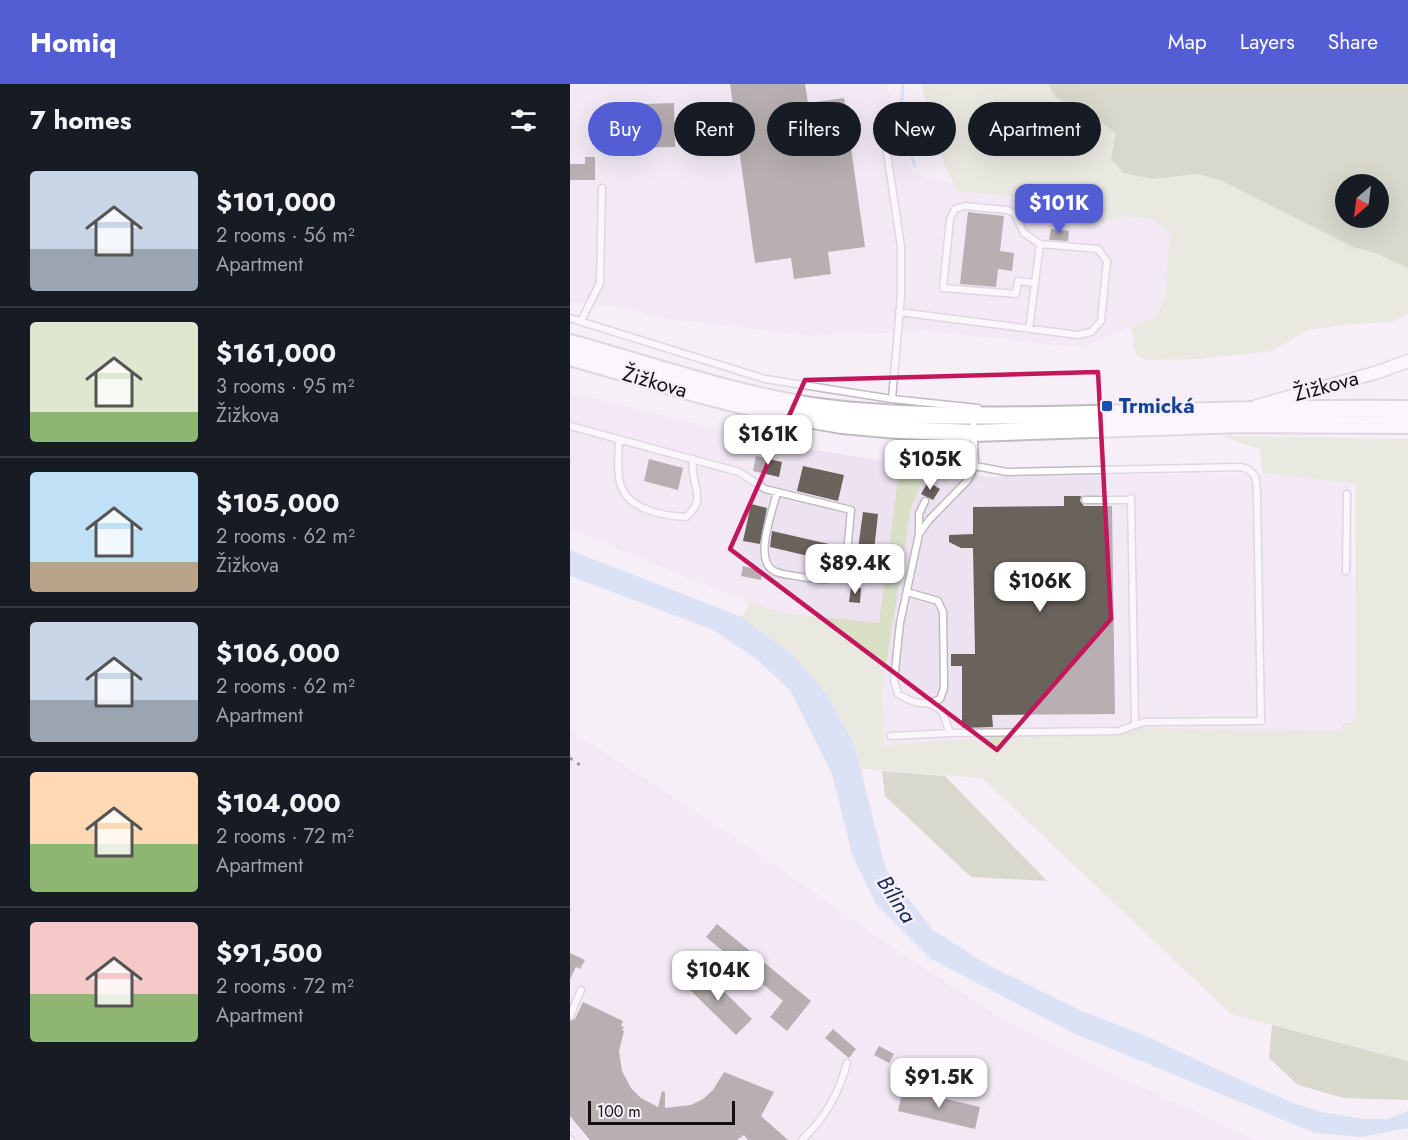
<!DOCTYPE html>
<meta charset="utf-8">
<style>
:root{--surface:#171b24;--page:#242831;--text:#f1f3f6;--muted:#9ea1a6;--line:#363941;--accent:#545ed4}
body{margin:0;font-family:Jost,sans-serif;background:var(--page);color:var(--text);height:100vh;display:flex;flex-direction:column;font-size:22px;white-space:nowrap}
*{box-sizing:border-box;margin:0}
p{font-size:20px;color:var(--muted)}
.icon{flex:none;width:33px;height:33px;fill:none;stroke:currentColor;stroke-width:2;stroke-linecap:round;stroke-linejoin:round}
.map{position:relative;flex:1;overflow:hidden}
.sheet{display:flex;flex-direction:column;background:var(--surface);width:570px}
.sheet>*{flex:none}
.banner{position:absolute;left:18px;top:18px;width:570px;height:54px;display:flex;gap:12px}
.needle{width:39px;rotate:208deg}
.fabs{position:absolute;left:765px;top:90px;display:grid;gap:12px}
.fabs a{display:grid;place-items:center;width:54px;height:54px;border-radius:50%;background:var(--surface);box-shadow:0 6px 24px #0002;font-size:30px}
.scale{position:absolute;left:18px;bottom:15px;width:147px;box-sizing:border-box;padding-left:6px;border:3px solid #141114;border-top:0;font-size:16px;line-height:21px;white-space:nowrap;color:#141114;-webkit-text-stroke:4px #f6eff8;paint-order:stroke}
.price{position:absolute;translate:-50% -51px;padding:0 14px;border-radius:12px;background:#fff;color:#222;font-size:20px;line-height:39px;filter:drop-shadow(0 2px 3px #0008)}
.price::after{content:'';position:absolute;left:50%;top:36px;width:18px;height:14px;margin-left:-9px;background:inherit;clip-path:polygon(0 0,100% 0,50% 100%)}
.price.active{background:var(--accent);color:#fff}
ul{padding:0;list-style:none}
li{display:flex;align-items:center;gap:18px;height:150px;padding:0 30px}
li+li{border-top:2px solid var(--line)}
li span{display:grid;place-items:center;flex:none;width:168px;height:120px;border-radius:6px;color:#555}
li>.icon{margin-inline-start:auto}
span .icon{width:72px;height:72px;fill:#fffc;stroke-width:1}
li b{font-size:26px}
h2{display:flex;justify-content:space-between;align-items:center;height:72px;padding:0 30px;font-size:26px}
.pill{padding:0 21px;border-radius:27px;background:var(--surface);box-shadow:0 6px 24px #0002;font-size:21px;line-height:54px}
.pill.active{background:var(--accent);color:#fff}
header{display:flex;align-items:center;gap:36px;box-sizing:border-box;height:84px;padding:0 30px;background:var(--accent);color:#fff}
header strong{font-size:28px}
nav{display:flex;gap:33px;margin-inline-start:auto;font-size:21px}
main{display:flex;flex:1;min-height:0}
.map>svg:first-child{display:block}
.built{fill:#ede2f0}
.green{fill:#dae0c6}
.forest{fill:#b4be97;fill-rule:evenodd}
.water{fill:#bdd2f4}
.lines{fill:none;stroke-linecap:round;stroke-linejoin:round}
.stream{stroke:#bdd2f4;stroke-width:3}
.building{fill:#6a635c}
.service-casing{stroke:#c1bac2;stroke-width:9}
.minor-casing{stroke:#c1bac2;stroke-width:15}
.secondary-casing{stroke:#c1bac2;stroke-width:20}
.service{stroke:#fff;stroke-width:6}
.minor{stroke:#fff;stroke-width:12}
.secondary{stroke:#fff;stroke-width:16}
.rail{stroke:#2e2a2e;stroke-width:3;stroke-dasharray:3 6;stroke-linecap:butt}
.marked{fill:none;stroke:#c2185b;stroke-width:4.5;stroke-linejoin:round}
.transit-dot{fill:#1a4fb4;stroke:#f6eff8;stroke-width:2}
.labels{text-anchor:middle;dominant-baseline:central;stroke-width:5;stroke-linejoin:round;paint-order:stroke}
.street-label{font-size:21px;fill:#141114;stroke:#f6eff8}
.transit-label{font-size:21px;font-weight:bold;fill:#164399;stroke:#f6eff8;text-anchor:start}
.water-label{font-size:22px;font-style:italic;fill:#122a55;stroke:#f6eff8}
</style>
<header>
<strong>Homiq</strong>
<nav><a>Map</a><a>Layers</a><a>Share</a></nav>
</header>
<main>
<section class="sheet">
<h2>7 homes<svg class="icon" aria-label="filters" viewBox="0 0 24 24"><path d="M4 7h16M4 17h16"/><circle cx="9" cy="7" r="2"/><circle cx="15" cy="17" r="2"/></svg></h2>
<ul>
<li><span style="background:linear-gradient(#c9d6e8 65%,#9aa5b1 0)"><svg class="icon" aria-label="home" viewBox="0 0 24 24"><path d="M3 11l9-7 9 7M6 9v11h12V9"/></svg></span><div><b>$101,000</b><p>2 rooms · 56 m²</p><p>Apartment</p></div></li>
<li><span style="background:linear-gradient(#dfe7d0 75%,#8fb573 0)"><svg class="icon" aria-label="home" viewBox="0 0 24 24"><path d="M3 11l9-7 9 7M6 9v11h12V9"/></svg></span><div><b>$161,000</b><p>3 rooms · 95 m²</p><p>Žižkova</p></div></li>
<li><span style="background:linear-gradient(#bfe0f5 75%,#b9a48a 0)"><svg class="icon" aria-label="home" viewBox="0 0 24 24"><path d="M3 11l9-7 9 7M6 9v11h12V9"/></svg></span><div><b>$105,000</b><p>2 rooms · 62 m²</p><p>Žižkova</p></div></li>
<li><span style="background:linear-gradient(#c9d6e8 65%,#9aa5b1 0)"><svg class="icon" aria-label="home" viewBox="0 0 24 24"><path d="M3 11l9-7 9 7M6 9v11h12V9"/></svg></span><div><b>$106,000</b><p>2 rooms · 62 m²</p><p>Apartment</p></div></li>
<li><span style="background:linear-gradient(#ffd9b3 60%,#8fb573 0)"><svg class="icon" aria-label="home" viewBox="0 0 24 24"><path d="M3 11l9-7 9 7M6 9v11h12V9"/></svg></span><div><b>$104,000</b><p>2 rooms · 72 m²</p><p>Apartment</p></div></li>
<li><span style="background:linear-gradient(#f6c9c9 60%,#8fb573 0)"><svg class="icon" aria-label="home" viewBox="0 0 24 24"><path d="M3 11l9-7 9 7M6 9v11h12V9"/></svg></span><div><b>$91,500</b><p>2 rooms · 72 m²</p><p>Apartment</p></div></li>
</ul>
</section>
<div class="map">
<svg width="838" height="1056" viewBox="0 0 838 1056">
<rect width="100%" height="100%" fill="#f6eff8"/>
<path class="built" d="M0 0H317L342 90 459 114 512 143 554 132 582 135 600 151 595 216 587 231 513 264 358 247 241 252 98 235 56 225 0 218Z
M0 308 212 361 419 393 693 389 781 398 785 639 772 647 314 661 312 607 322 542 215 529 179 519 0 445Z
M0 646 165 753 331 869 428 932 546 991 687 1056H0Z"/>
<path class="green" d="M351 0H478L485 13 521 31 546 49 542 75 583 95 628 90 652 97 783 163 807 170 838 184V230L822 238 780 240 738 246 702 267 630 275 576 276 568 272 564 265 563 249 560 243 587 231 595 216 600 151 582 135 554 132 512 143 459 114 387 107 373 77Z
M651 352 838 355V977L661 930 412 694 291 685 284 659 257 611 222 570 172 533 179 519 215 529 309 539 327 402 335 363 384 368 391 378 383 386 376 399 356 390 341 423 312 607 314 661 569 644 772 647V639H785V400L693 389 689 365Z"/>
<path class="forest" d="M478 0H838V184L807 170 783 163 652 97 628 90 583 95 553 89 541 75 546 49 521 31 485 13ZM808 100V134H776V100Z
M312 687 375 692 477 797 401 793 315 712Z
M702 941 838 977V1016L774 1014 728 1001 699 974Z"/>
<path class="water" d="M0 466 172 533 222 570 257 611 284 659 316 786 363 846 418 881 512 927 574 951 644 984 723 1019 752 1028 794 1035H817L838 1027V1044L791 1053 745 1049 503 949 361 875 306 820 282 770 262 690 220 606 185 574 143 546 0 492Z"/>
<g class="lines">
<path class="stream" d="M333 0 330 39 345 82"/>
</g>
<path class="building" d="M160 0H235L238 19 274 14 295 163 258 168 261 190 224 195 221 174 185 179Z
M104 19 105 63 52 64V67H40L39 49H44L43 21Z
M15 73H25V96H0V80H15Z
M398 128 434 132 430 167 444 169 442 187 428 185 426 203 390 200Z
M481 145 499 147 498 157 479 156Z
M186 372 212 378 209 393 183 387Z
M79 375 113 384 108 406 74 397Z
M233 382 274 391 268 417 227 407Z
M358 398 370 405 363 416 351 410Z
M494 412H511L510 417 514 422H542L545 630 422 631 423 643 392 644V582H381V570H405L403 464H391L379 458V451L403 450V423L494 422Z
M181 420 197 424 190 460 173 457Z
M293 428 308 430 304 467 288 465Z
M202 447 272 463 268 479 200 463Z
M173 482 193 487 191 496 171 492Z
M281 503 291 504 290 519 279 518Z
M147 840 241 917 217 947 200 933 213 917 136 853Z
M0 869 15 876 10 885 6 883 0 895Z
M130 884 182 935 166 951 114 900Z
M13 918 53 937 51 942 54 943 52 946 54 947 49 967 52 987 61 1004 71 1014 88 1023 92 1007 95 1008V1024L121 1021 133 1015 143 1006 154 988 204 1008 191 1032 218 1056H178L174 1051 167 1056H20L0 1032V937L5 935Z
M263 945 286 965 279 974 255 954Z
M309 962 324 970 319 979 304 971Z
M333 1005 410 1023 405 1045 328 1027Z"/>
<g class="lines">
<g class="service-casing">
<path id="service" d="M316 62 331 163V212L322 315
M465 199 448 197 446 210 373 204 380 135 385 125 395 122 437 126 444 129 454 149 470 160
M329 228 508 251 521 248 531 237 537 177 528 165 470 160 459 245
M0 234 195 295 322 315 408 324
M11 237 30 199 32 104
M0 342 169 388 195 405 281 426 276 479 272 491C258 498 245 495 231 493 223 491 211 491 204 487 183 476 203 426 207 408
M49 355C49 370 46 387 51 402 59 426 94 432 116 433 139 414 119 400 123 375
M561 414 565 641
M515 416H561
M349 449V430L355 417
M776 487 777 410
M337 508 368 517 373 528 374 604 370 615C354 623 343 619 328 610L324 596 330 539 349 450 359 436 398 396 405 382
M360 620 372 627 380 649 548 647 574 638 691 637 687 411C686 395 688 388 671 383L437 388 405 382 403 332
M321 652 380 649
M0 932 11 906
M0 1055 1 1056
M232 1056C255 1034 269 1010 277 979"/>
</g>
<g class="minor-casing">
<path id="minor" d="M687 322 808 288 838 277"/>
</g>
<g class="secondary-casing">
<path id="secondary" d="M0 259C80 281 159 309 241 322 318 333 398 332 476 331 597 329 717 323 838 325
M0 273 121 308 203 329 272 341 328 346 403 349 673 340 838 341"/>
</g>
<use href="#service" class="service"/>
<use href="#minor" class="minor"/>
<use href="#secondary" class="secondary"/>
<path class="rail" d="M0 674 11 682"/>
</g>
<path d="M0 0H838V1056H0ZM528 288 541 535 427 666 160 465 235 296Z" fill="#f6eff8" fill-opacity=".55" fill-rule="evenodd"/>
<path class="marked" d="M528 288 541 535 427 666 160 465 235 296Z"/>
<rect class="transit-dot" x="531" y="316" width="12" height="12" rx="3"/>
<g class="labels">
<g class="street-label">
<text transform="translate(85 298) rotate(16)">Žižkova</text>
<text transform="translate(756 302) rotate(-15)">Žižkova</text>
</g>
<g class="transit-label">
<text x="549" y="322">Trmická</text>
</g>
<g class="water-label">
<text transform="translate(327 815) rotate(57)">Bílina</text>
</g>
</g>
</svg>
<div class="fabs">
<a><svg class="needle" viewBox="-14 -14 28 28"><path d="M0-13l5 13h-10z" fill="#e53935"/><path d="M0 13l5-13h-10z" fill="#9ea1a6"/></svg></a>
</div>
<div class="scale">100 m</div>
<b class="price active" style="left:489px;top:151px">$101K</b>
<b class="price" style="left:198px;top:382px">$161K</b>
<b class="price" style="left:360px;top:407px">$105K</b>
<b class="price" style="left:285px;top:511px">$89.4K</b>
<b class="price" style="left:470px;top:529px">$106K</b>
<b class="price" style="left:148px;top:918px">$104K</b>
<b class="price" style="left:369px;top:1025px">$91.5K</b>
<div class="banner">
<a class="pill active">Buy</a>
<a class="pill">Rent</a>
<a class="pill">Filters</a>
<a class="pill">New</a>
<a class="pill">Apartment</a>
</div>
</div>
</main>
